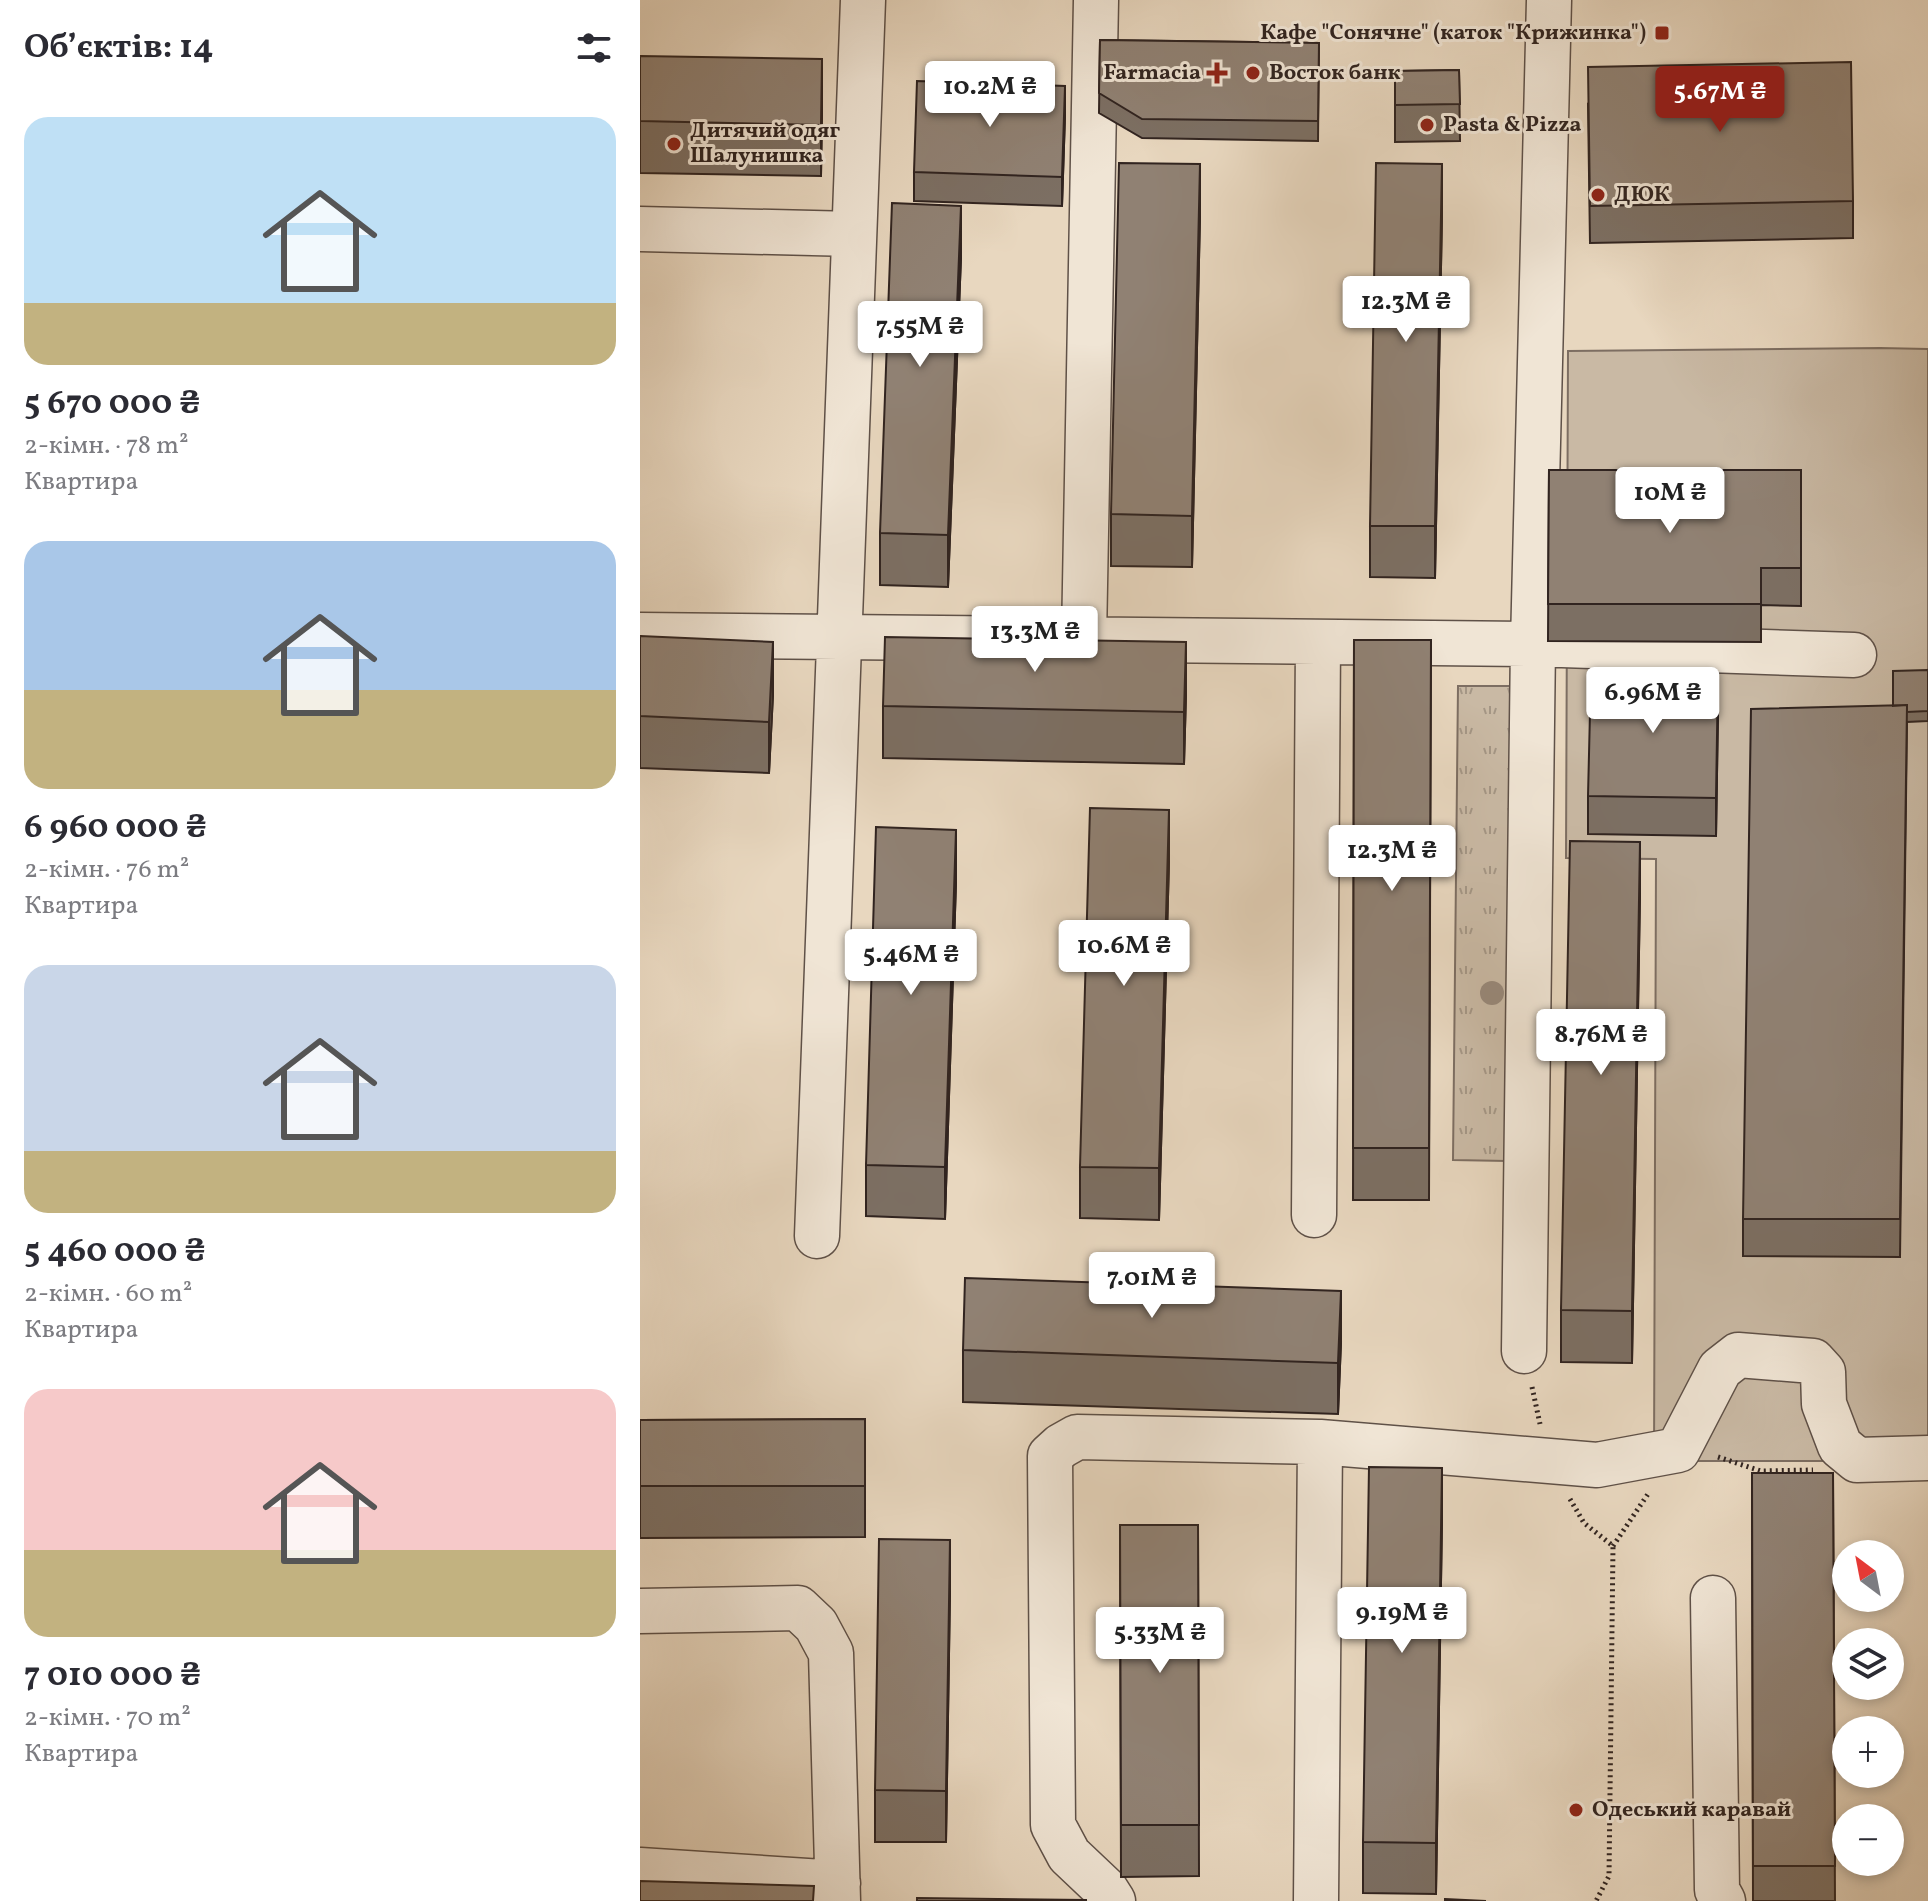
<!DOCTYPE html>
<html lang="uk">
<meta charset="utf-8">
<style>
:root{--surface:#fff;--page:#f7f7f7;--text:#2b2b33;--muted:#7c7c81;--accent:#8f2418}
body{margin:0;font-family:Vollkorn,serif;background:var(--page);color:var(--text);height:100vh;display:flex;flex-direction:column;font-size:30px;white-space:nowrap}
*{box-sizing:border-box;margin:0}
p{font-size:26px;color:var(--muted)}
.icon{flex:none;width:44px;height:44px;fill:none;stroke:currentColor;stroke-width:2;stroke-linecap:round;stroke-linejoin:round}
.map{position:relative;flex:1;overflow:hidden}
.side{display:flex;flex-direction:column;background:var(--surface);width:640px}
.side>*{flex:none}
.needle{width:52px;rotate:328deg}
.buttons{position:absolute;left:1192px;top:1540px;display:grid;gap:16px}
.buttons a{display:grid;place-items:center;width:72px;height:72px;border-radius:50%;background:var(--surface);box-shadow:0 4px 12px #0003;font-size:40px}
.price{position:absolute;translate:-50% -68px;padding:0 18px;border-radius:8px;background:#fff;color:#222;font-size:26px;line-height:52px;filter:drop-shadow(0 2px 4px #0008)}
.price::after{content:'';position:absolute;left:50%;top:48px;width:24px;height:18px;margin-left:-12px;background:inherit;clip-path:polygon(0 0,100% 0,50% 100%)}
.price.current{background:var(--accent);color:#fff}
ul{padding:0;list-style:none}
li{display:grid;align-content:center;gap:16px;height:424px;padding:0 24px}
li span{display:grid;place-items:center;height:248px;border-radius:24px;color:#555}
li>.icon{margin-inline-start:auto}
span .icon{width:144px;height:144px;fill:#fffc;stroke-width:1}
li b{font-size:34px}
h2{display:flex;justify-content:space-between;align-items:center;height:96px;padding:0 24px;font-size:34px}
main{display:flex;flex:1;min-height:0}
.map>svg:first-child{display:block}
.grass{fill:url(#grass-tufts);stroke:#7d6e62;stroke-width:2}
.pitch{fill:#c9b9a4;stroke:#7d6e62;stroke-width:2}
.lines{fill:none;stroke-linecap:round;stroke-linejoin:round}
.minor-casing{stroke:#5f5148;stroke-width:47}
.path{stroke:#312420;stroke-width:5;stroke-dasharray:2 4;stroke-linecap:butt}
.minor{stroke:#f0e5d5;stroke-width:44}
.tree{fill:#98897a}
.wall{fill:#7c6f63;stroke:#312420;stroke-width:2}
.shaded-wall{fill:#655a50;stroke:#312420;stroke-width:2}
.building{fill:#908173;stroke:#312420;stroke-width:2}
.poi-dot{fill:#8f2418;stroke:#f0e5d5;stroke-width:3}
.labels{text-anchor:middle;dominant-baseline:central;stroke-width:6;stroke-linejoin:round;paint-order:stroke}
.poi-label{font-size:22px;font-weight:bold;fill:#312420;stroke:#f0e5d5;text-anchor:start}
</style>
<main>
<section class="side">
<h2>Об’єктів: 14<svg class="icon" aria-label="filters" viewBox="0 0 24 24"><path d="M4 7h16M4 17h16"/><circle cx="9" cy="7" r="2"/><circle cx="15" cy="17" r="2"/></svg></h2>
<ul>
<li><span style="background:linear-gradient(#bfe0f5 75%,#c2b280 0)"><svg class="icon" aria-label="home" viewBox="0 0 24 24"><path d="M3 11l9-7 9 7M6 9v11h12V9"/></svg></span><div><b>5 670 000 ₴</b><p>2-кімн. · 78 m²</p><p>Квартира</p></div></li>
<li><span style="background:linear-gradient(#a9c7e8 60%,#c2b280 0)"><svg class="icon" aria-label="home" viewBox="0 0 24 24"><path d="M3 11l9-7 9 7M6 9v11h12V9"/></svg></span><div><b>6 960 000 ₴</b><p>2-кімн. · 76 m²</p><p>Квартира</p></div></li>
<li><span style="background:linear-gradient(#c9d6e8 75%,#c2b280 0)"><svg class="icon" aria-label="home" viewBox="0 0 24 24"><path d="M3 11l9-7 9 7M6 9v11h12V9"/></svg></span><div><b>5 460 000 ₴</b><p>2-кімн. · 60 m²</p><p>Квартира</p></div></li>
<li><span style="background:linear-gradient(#f6c9c9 65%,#c2b280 0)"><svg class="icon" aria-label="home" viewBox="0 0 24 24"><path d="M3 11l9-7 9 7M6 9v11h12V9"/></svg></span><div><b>7 010 000 ₴</b><p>2-кімн. · 70 m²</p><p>Квартира</p></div></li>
</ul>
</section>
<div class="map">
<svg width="1288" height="1901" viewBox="0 0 1288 1901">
<defs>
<pattern id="grass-tufts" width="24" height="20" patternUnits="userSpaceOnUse" patternTransform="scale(2)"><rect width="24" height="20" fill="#c9b9a4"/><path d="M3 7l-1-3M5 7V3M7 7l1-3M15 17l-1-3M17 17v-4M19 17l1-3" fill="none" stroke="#a49685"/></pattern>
</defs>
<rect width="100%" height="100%" fill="#e8d7bf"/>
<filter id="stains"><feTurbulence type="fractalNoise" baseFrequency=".0025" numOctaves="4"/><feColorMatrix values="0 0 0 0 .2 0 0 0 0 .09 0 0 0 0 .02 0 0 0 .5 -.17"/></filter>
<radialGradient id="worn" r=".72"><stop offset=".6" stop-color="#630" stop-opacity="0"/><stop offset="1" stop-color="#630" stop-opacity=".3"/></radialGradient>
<path class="grass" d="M818 686H872L867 1161 813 1160Z"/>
<path class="pitch" d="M1240 348 1288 349V1461H1014L1016 859 926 858 928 351Z"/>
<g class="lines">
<g class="minor-casing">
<path id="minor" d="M0 229 214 234
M0 635 893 644 1214 655
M444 638 456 0
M674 1215 678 642
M177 1236 223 0
M884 1351 893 644 909 0
M1073 1598 1077 1890 1083 1901
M0 1611 158 1608 176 1625 191 1653 198 1901
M0 1870 198 1883
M473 1901 466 1890 429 1855 413 1825 410 1456 421 1446 437 1437 680 1442 957 1465 1038 1450 1080 1369 1098 1355 1173 1361 1183 1372 1184 1404 1200 1446 1217 1460 1288 1458
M676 1901 680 1442"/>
</g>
<path class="path" d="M892 1387 900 1424
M1078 1457 1121 1471 1173 1470
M930 1499 944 1523 973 1546 969 1876 956 1901
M973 1546 1008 1494"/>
<use href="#minor" class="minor"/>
</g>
<circle class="tree" cx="852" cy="993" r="12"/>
<path class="wall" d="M460 40 679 43 678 141 502 138 459 113Z
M0 56 182 110 181 176 0 173Z
M819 70 820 141 755 142V71Z
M948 104 1213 201V238L950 243Z
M425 115 422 206 274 201V172Z
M802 215 795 578 730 577V526Z
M560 216 552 567 471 566V514Z
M321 257 308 587 240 585V533Z
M909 470H1161V606L1121 605V642L908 641Z
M0 636 133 694 129 773 0 768Z
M714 640H791L789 1200H713Z
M1288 670V721L1267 722 1260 1257 1103 1256V1219L1253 706Z
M546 694 544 764 243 758V706Z
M1078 711 1076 836 948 834V796Z
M529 861 519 1220 440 1218V1167Z
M316 882 305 1219 226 1216V1165Z
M1000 893 992 1363 921 1362V1310Z
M701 1342 698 1414 323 1402V1350Z
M225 1419V1537L0 1538V1420Z
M1112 1473H1193L1195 1901H1113Z
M802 1520 796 1894 723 1893V1842Z
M480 1525H558L559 1876 481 1877Z
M310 1591 306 1842H235V1790Z"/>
<path class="shaded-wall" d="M182 59V110L181 176V125Z
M425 86V115L422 206V177Z
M560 164V216L552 567V516Z
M802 164V215L795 578V526Z
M321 206V257L308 587V535Z
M133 642V694L129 773V722Z
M546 642V694L544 764V712Z
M1078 674V711L1076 836V798Z
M529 810V861L519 1220V1168Z
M316 830V882L305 1219V1167Z
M1000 842V893L992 1363V1311Z
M701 1291V1342L698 1414V1363Z
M802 1468V1520L796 1894V1843Z
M310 1540V1591L306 1842V1791Z"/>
<path class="building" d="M460 40 679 43 678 121 502 119 459 93Z
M0 56 182 59 181 125 0 121Z
M1211 62 1213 201 950 206 948 67Z
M819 70 820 104 755 105V71Z
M277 81 425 86 422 177 274 172Z
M479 163 560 164 552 516 471 514Z
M736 163 802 164 795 526H730Z
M252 203 321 206 308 535 240 533Z
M909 470H1161V568H1121V604H908Z
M0 636 133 642 129 722 0 716Z
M245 637 546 642 544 712 243 706Z
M714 640H791L789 1148H713Z
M1288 670V711L1267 712V705L1253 706V671Z
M951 671 1078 674 1076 798 948 796Z
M1267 705 1260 1219H1103L1111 709Z
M450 808 529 810 519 1168 440 1167Z
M236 827 316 830 305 1167 226 1165Z
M930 841 1000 842 992 1311 921 1310Z
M325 1278 701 1291 698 1363 323 1350Z
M225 1419V1486H0V1420Z
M729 1467 802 1468 796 1843 723 1842Z
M1112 1473H1193L1195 1866H1113Z
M480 1525H558L559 1825H481Z
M239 1539 310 1540 306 1791 235 1790Z
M0 1881 174 1886 173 1901H0Z
M277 1898 446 1900V1901H277Z
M805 1899 846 1901H805Z"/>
<g class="poi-dot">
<rect x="1014" y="25" width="16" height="16" rx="4"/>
<path d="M573 61h8v8h8v8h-8v8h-8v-8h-8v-8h8z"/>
<circle cx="613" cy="73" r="8"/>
<circle cx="787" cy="125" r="8"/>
<circle cx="34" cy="144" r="8"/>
<circle cx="958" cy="195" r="8"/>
<circle cx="936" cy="1810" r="8"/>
</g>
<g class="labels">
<g class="poi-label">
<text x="1006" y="33" text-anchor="end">Кафе "Сонячне" (каток "Крижинка")</text>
<text x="561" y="73" text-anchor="end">Farmacia</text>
<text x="629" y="73">Восток банк</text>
<text x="803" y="125">Pasta &amp; Pizza</text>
<text x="50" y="131">Дитячий одяг<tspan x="50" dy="25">Шалунишка</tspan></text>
<text x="974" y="195">ДЮК</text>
<text x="952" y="1810">Одеський каравай</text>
</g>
</g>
<rect width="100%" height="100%" filter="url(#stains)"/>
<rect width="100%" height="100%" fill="url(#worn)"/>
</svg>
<div class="buttons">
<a><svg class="needle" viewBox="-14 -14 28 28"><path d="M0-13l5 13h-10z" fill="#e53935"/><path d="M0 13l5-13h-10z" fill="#7c7c81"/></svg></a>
<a><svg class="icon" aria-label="layers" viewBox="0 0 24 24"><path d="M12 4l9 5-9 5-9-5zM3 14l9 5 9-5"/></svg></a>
<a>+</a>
<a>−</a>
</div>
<b class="price" style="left:350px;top:129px">10.2M ₴</b>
<b class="price current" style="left:1080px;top:134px">5.67M ₴</b>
<b class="price" style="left:766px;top:344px">12.3M ₴</b>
<b class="price" style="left:280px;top:369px">7.55M ₴</b>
<b class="price" style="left:1030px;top:535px">10M ₴</b>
<b class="price" style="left:395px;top:674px">13.3M ₴</b>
<b class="price" style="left:1013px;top:735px">6.96M ₴</b>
<b class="price" style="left:752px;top:893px">12.3M ₴</b>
<b class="price" style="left:484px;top:988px">10.6M ₴</b>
<b class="price" style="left:271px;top:997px">5.46M ₴</b>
<b class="price" style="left:961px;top:1077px">8.76M ₴</b>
<b class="price" style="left:512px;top:1320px">7.01M ₴</b>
<b class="price" style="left:762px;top:1655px">9.19M ₴</b>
<b class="price" style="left:520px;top:1675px">5.33M ₴</b>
</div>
</main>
